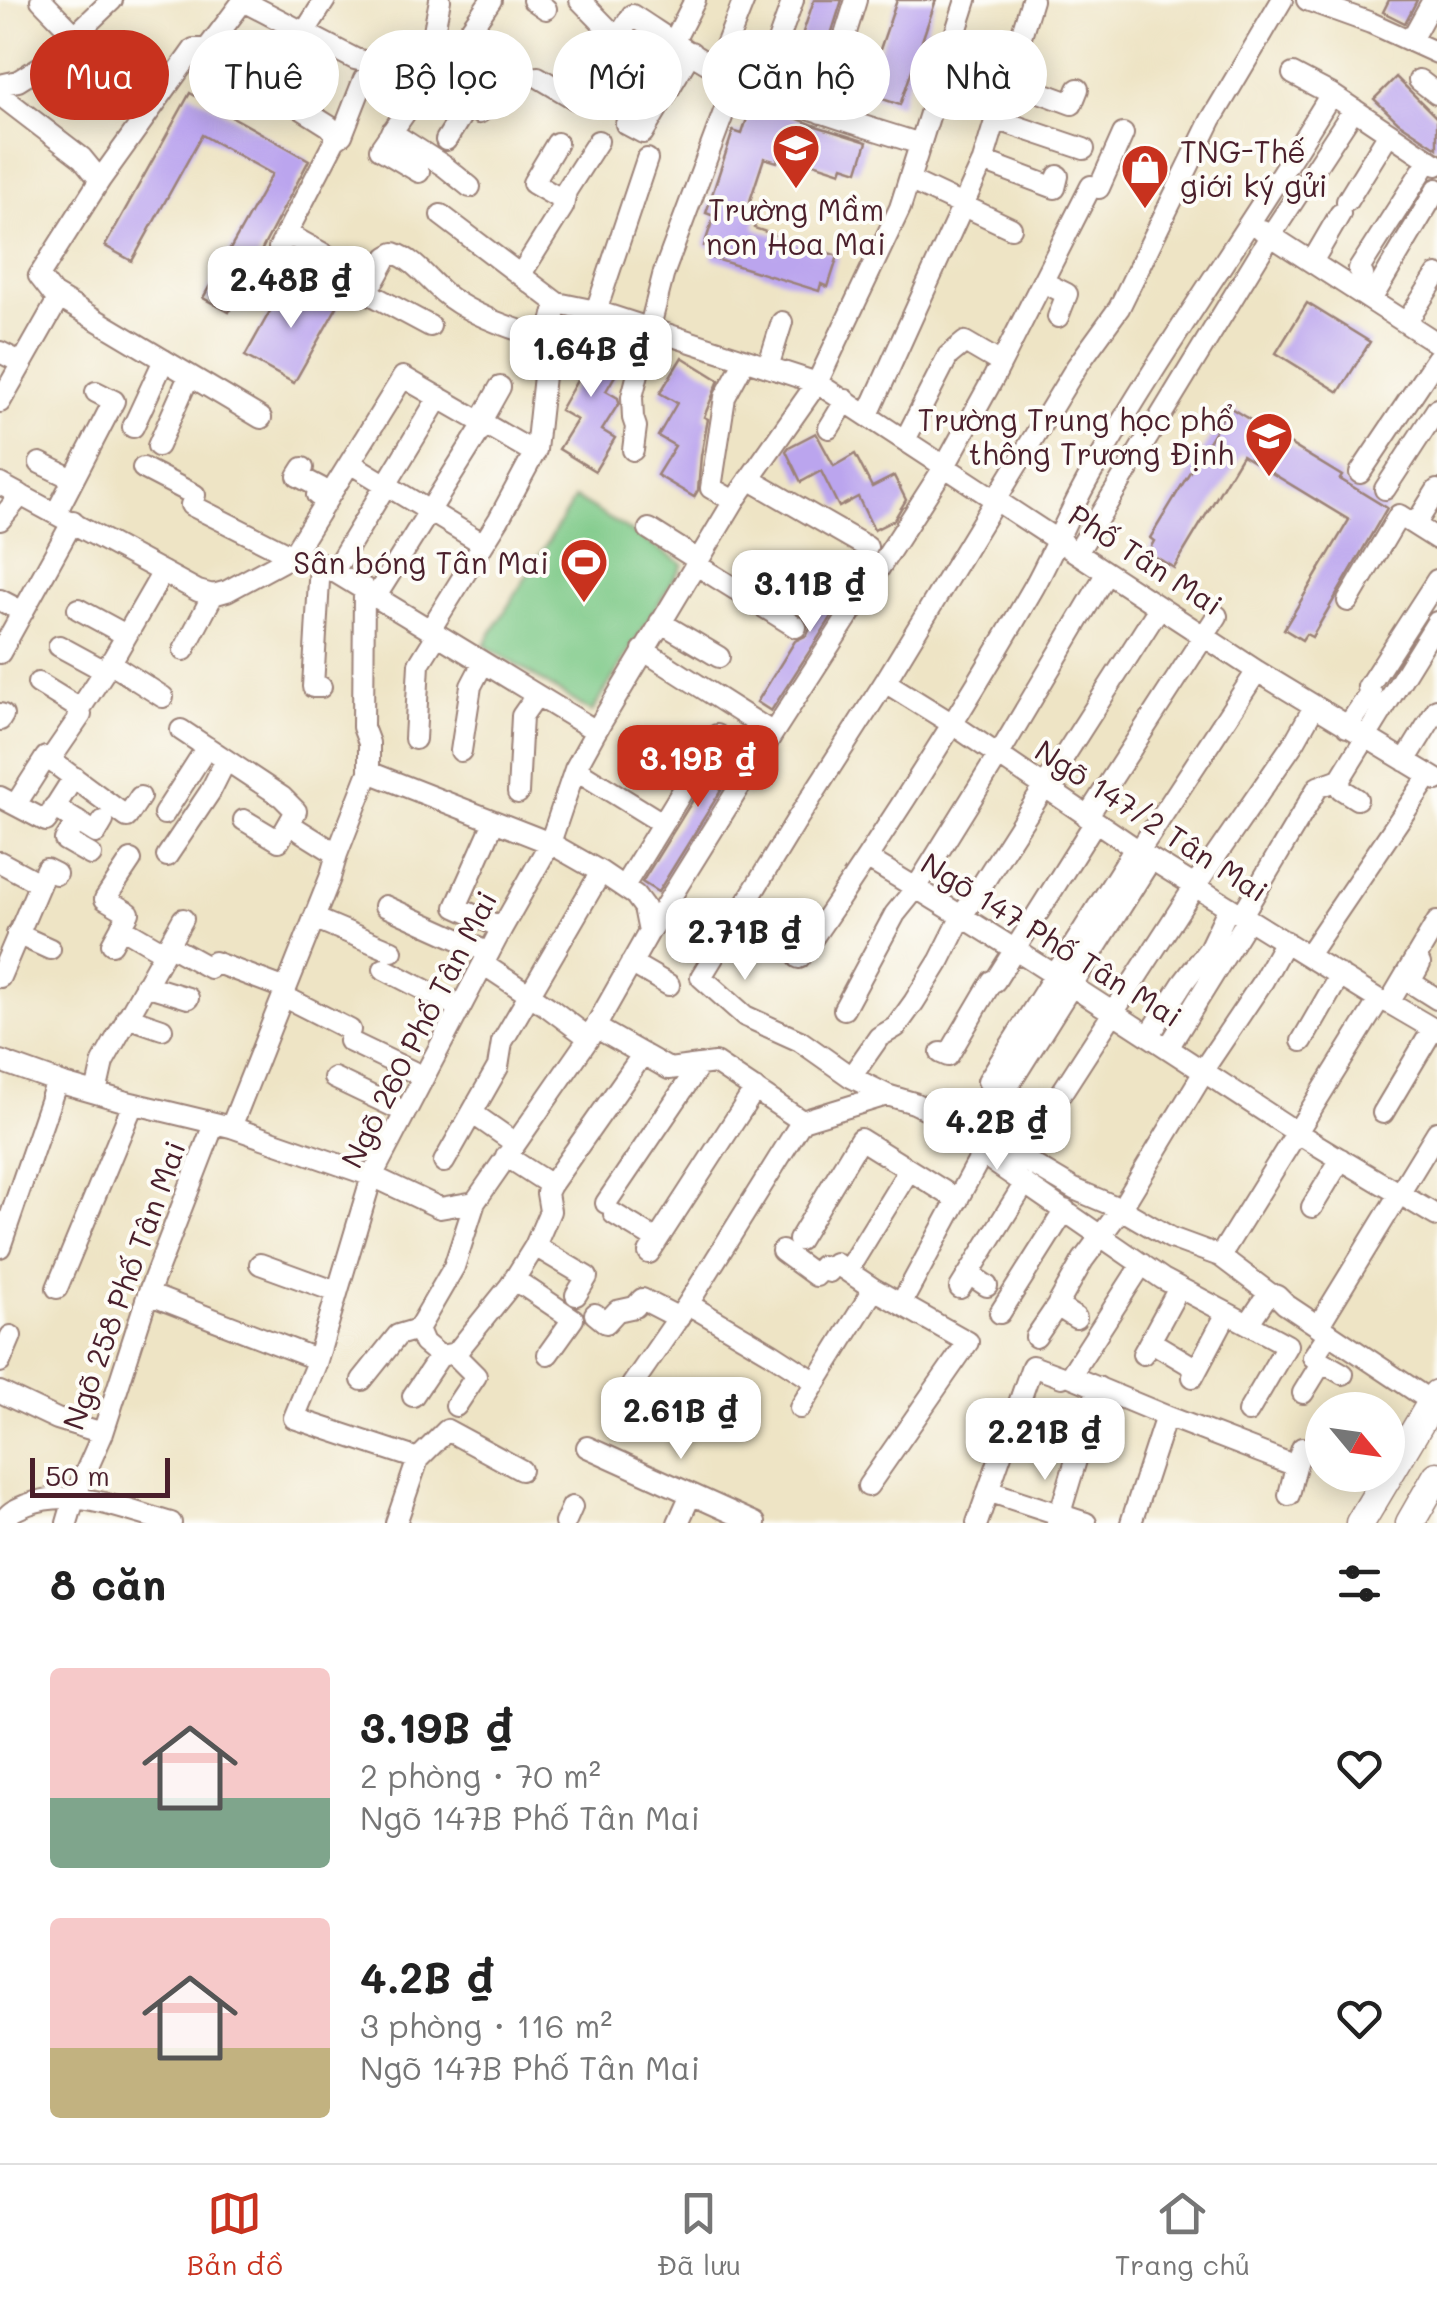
<!DOCTYPE html>
<html lang="vi">
<meta charset="utf-8">
<style>
:root{--surface:#fff;--page:#f6f6f6;--text:#222;--muted:#767676;--line:#e0e0e0;--accent:#c8321e}
body{margin:0;font-family:Mali,sans-serif;background:var(--page);color:var(--text);height:100vh;display:flex;flex-direction:column;font-size:38px;white-space:nowrap}
*{box-sizing:border-box;margin:0}
p{font-size:32px;color:var(--muted)}
.icon{flex:none;width:55px;height:55px;fill:none;stroke:currentColor;stroke-width:2;stroke-linecap:round;stroke-linejoin:round}
.map{position:relative;height:1523px;overflow:hidden}
.panel{display:flex;flex-direction:column;background:var(--surface);flex:1}
.panel>*{flex:none}
.banner{position:absolute;left:30px;top:30px;width:1378px;height:90px;display:flex;gap:20px}
.needle{width:65px;rotate:119deg}
.controls{position:absolute;left:1305px;top:1392px;display:grid;gap:20px}
.controls a{display:grid;place-items:center;width:100px;height:100px;border-radius:50%;background:var(--surface);box-shadow:0 5px 25px #0003;font-size:50px}
.scale{position:absolute;left:30px;bottom:25px;width:140px;box-sizing:border-box;padding-left:10px;border:5px solid #4a1f2b;border-top:0;font-size:28px;line-height:35px;white-space:nowrap;color:#4a1f2b;-webkit-text-stroke:8px #fdfcf7;paint-order:stroke}
.price{position:absolute;translate:-50% -85px;padding:0 22px;border-radius:20px;background:#fff;color:#222;font-size:32px;line-height:65px;filter:drop-shadow(0 2px 5px #0008)}
.price::after{content:'';position:absolute;left:50%;top:60px;width:30px;height:22px;margin-left:-15px;background:inherit;clip-path:polygon(0 0,100% 0,50% 100%)}
.price.selected{background:var(--accent);color:#fff}
ul{padding:0;list-style:none}
li{display:flex;align-items:center;gap:30px;height:250px;padding:0 50px}
li span{display:grid;place-items:center;flex:none;width:280px;height:200px;border-radius:10px;color:#555}
li>.icon{margin-inline-start:auto}
span .icon{width:120px;height:120px;fill:#fffc;stroke-width:1}
li b{font-size:42px}
h2{display:flex;justify-content:space-between;align-items:center;height:120px;padding:0 50px;font-size:42px}
.tag{padding:0 35px;border-radius:45px;background:var(--surface);box-shadow:0 5px 25px #0003;font-size:35px;line-height:90px}
.tag.selected{background:var(--accent);color:#fff}
.tabs{display:flex;justify-content:space-around;align-items:center;height:140px;border-top:2px solid var(--line);background:var(--surface);font-size:28px;color:var(--muted)}
.tabs a{display:grid;justify-items:center;gap:5px}
.tabs .selected{color:var(--accent)}
.map>svg:first-child{display:block}
.green{fill:#7dc987;stroke:#647459;stroke-width:2.5}
.building{fill:#bba5ee}
.lines{fill:none;stroke-linecap:round;stroke-linejoin:round}
.minor-casing{stroke:#9c8278;stroke-width:24}
.major-casing{stroke:#9c8278;stroke-width:31}
.minor{stroke:#fff;stroke-width:20}
.major{stroke:#fff;stroke-width:28}
.labels{text-anchor:middle;dominant-baseline:central;stroke-width:8;stroke-linejoin:round;paint-order:stroke}
.poi-label{font-size:30px;fill:#4a1f2b;stroke:#fdfcf7;text-anchor:end}
.street-label{font-size:30px;fill:#4a1f2b;stroke:#fdfcf7}
</style>
<div class="map">
<svg width="1437" height="1523" viewBox="0 0 1437 1523">
<rect width="100%" height="100%" fill="#fdfcf7"/>
<filter id="ink" filterUnits="userSpaceOnUse"><feTurbulence type="fractalNoise" baseFrequency=".01" numOctaves="2"/><feDisplacementMap in="SourceGraphic" scale="20" xChannelSelector="R" yChannelSelector="G"/><feConvolveMatrix kernelMatrix="1 2 1 2 8 2 1 2 1" color-interpolation-filters="sRGB"/></filter>
<filter id="wash" filterUnits="userSpaceOnUse"><feTurbulence type="fractalNoise" baseFrequency=".0048" numOctaves="4" result="noise"/><feDisplacementMap in="SourceGraphic" scale="40" xChannelSelector="R" yChannelSelector="G"/><feGaussianBlur stdDeviation="2.25" result="paint"/><feColorMatrix in="noise" values="0 0 0 0 0 0 0 0 0 0 0 0 0 0 0 0 0 1.4 0 .05"/><feComposite in="paint" operator="in"/></filter>
<g filter="url(#wash)">
<rect width="100%" height="100%" fill="#eee4c5"/>
<path class="green" d="M575 498 683 564 592 712 484 645Z"/>
<g id="blocks">
<path class="building" d="M814 0H842L812 95 785 85Z
M897 0H936L900 105 865 93Z
M1389 0H1417L1405 23 1383 12Z
M99 31 112 42 91 65 77 53Z
M1396 77 1437 118V148L1398 122 1374 99Z
M190 93 309 160 229 312 203 298 272 174 202 135 132 261 105 246Z
M760 104 816 126 867 142 858 171 843 166 841 172 780 152 777 162 764 158 746 213 757 217 754 228 838 256 828 287 821 284 819 291 712 258 714 249 704 246 714 216 706 213 733 131 742 134 751 106 759 108Z
M288 279 337 307 294 383 245 356Z
M1307 303 1370 342 1339 392 1276 353Z
M583 331 626 357 606 391 618 398 619 403 602 430 615 438 595 471 559 449 577 420 560 410 579 377 562 367Z
M682 357 719 380 704 417 708 419 701 456 698 490 694 497 657 475 675 446 658 436 677 403 660 393Z
M1229 407 1342 476 1340 479 1387 508 1312 637 1306 634 1302 640 1284 629 1349 520 1242 455 1174 568 1148 552 1154 541 1150 538Z
M816 433 834 466 855 454 872 487 894 476 906 500 894 520 874 530 858 497 839 507 821 471 801 482 786 451 789 447Z
M846 560 862 570 771 711 757 702 795 641 807 635 810 628 808 621Z
M737 729 753 739 658 892 642 882Z"/>
</g>
</g>
<g filter="url(#ink)">
<use href="#blocks" fill-opacity="0" stroke="#9c8278" stroke-width="2.5"/>
<g class="lines">
<g class="minor-casing">
<path id="minor" d="M41 0 74 34
M533 0 546 9
M580 0 618 39
M1282 0 1211 120 1119 308 1077 366 885 682 796 821 701 977 745 1016 800 1041 851 1077 887 1095 914 1103 993 1141 1074 1189 1121 1209 1171 1238 1220 1256 1269 1293 1277 1296 1285 1304 1432 1402
M1307 0 1371 23 1437 53
M243 1 355 59 423 75C448 65 475 23 491 0
M304 33 325 0
M1411 40 1433 0
M674 41 695 0
M207 49 243 1 242 0
M451 51 495 75
M945 67 1005 86
M717 68 744 0
M430 73 431 80 479 113 503 96 521 68
M1293 74 1331 94 1437 165
M313 76 329 46
M538 77 575 99 599 69 632 15C660 33 688 53 717 69 781 103 852 122 920 144
M1007 80 1072 104 1078 89
M1419 80 1437 94
M0 85 18 81 45 64 112 0
M761 88 793 0
M0 95 82 158 100 180
M821 113 856 0
M995 119 1084 149
M626 124 643 133 691 52
M391 132 444 166 470 187
M335 140 342 135 364 79
M446 140 468 105
M557 143 533 183 564 201
M983 161 1055 188 1058 176
M419 172 380 149 425 84 430 73V51L440 0
M909 180 1011 228
M1347 201 1389 133
M441 215 557 303 596 311 817 383 1257 671 1437 780
M1262 230 1437 343
M286 233 369 279H375L387 257 394 253C415 260 427 279 444 293 470 315 515 330 548 339
M1312 262 1340 214
M521 274 563 207 566 191 598 141
M369 279 372 295 430 326
M1043 282 1067 294 1058 317
M1355 290 1363 275 1359 269 1429 160
M1371 300 1437 189
M596 311 647 159
M1406 323 1437 275
M0 352 22 363
M768 367 782 322
M0 402 59 298
M868 415 983 161 1032 0
M261 418 53 294 39 276 100 180 194 49H207L329 126 335 133V140L279 248
M481 421 500 387
M133 427 164 360
M829 428 846 400
M905 440 948 356 965 342 1001 363
M158 446 189 376
M633 450 636 427 633 418 632 397 664 272 737 77
M40 463 73 479
M350 463 482 543
M143 468 195 495 191 505 292 556 403 377 535 453
M303 468 298 476 321 488 317 495 326 501
M1360 473 1437 358
M749 479 867 547
M0 484 163 572 198 591 213 595 227 591 292 556 320 563 596 731
M1385 489 1437 409
M734 501 711 488 725 397 745 360
M56 513 114 401 96 392
M0 520 21 495
M1415 525 1437 490
M649 529 698 560
M1077 553 1271 235 1354 109
M320 563 313 687H321
M695 564 796 627
M334 571 439 397
M376 596 484 424
M0 600 23 612
M1348 601 1399 515 1437 539
M78 609 126 635
M660 622 719 657
M430 630 499 519 536 450 548 339 557 303
M59 646 105 671
M184 650 213 595
M643 650 773 733
M0 653 73 521
M110 663 163 697
M885 682 951 723 1151 859 1379 1000 1389 1003 1437 1031
M38 683 80 709
M0 714 3 715 0 720
M1347 727 1371 692 1368 687 1437 580
M181 730 282 797 296 811 279 841 244 820
M415 739 419 664 437 635
M461 751 471 686 483 663
M50 760 127 817 140 797
M1405 761 1437 709
M575 769 662 823
M369 772 550 843 601 872 635 895 644 907 649 932
M1340 779 1341 789 1357 799
M518 793 522 716 536 696
M0 797 46 821 74 777
M16 804 46 757 50 760 81 715 78 712 114 657 163 572
M54 807 96 833 103 821
M164 814 207 747
M1087 817 1217 616
M77 821 65 840 91 855
M494 822 456 907 502 928
M289 824 337 854
M1139 851 1257 671
M167 856 210 792 226 760
M868 859C1012 945 1152 1038 1293 1130 1340 1160 1389 1187 1437 1216
M0 862 39 883
M624 886 717 735
M385 906 489 953
M1242 915 1318 787 1340 779 1437 622
M314 918 392 951
M121 927 164 952
M17 934 50 949
M112 944 129 913 105 899 131 860
M168 945 210 968 214 962 286 989
M1308 955 1429 776
M799 958C882 838 961 714 1034 587 1055 549 1070 509 1092 472 1166 343 1254 222 1331 94
M631 963 669 985
M483 964 548 1007 589 1038
M1420 964 1410 982 1437 999
M384 969 460 1008
M0 977 46 869 56 874
M145 985 188 998
M283 996 350 1030
M1389 1003 1437 922
M844 1009 895 914 916 888 998 756 1106 574
M127 1017 162 1029
M595 1027 669 1069 715 1063 802 1121 887 1095
M1149 1036 1183 983 1209 949 1229 907
M349 1041 424 1077
M1302 1041 1340 975
M1168 1048 1248 919
M941 1053 948 1056 992 981H995L1095 822
M0 1061 64 1084 127 1102 231 1127 372 1176 440 1208 475 1202 589 1038 649 932 773 733 945 466 994 377 1091 186 1099 188 1123 134
M851 1077 879 1037 896 1027 914 1002 940 960 962 916 1159 608
M334 1078 405 1112
M988 1081 1135 848
M96 1093 103 1062 183 919
M1004 1093 1151 859
M472 1113 515 1143
M1383 1113 1433 1029
M231 1127 330 878 337 854 369 772V743L363 727 364 588
M959 1134 995 1163 1163 1279 1248 1324 1269 1293
M506 1156 551 1185
M1020 1157 1195 886 1295 741 1314 707
M444 1162 498 1067 502 1042 601 872
M606 1203 699 1066
M1312 1207 1341 1159
M614 1214 657 1240
M799 1240 860 1139 958 1200
M535 1246 587 1277 576 1295
M0 1247 57 1081
M782 1251 816 1276 822 1266 829 1272 835 1263 874 1289
M649 1253 755 1089
M1220 1256 1379 1000
M260 1264 337 1292
M847 1271 909 1170
M969 1274 987 1286
M514 1279 573 1319 548 1354
M57 1288 133 1104
M960 1288 1025 1183
M148 1294 316 1359
M688 1304 771 1353 816 1382
M901 1304 988 1143
M1057 1306 1076 1318
M1000 1313 1065 1210
M595 1314 606 1323 617 1311 635 1307 642 1299 679 1318
M1319 1325 1437 1132
M1036 1337 1057 1306 1083 1260 1121 1209 1201 1077 1203 1070 1263 981 1285 941
M1150 1341 1197 1369
M456 1353 457 1357 476 1376 456 1406
M1143 1354 1179 1288
M440 1356 424 1343 418 1329 454 1267 475 1202
M0 1362 11 1336
M1322 1362 1343 1374
M1193 1377 1227 1313
M362 1380 398 1335 418 1329
M0 1392 57 1419 103 1433
M1303 1393 1322 1362 1313 1357 1329 1333
M413 1396 440 1356 456 1353 510 1286 535 1246 550 1211 547 1193 551 1185 643 1054
M800 1408 874 1289 968 1342 868 1486
M1248 1412 1287 1345 1248 1324
M1166 1416 1296 1466 1302 1448 1322 1457
M699 1427 634 1392 632 1385 688 1304 802 1121
M587 1447 755 1523
M418 1459 294 1418 316 1364 372 1176 502 928 550 843 575 769 596 731 734 501 817 383 900 208 966 0
M988 1491 1086 1523
M1289 1495 1296 1466
M2 1523C9 1512 14 1510 26 1505 73 1486 124 1510 171 1523
M67 1523 75 1496 103 1433 148 1294 214 1124
M396 1523 418 1459 447 1430 521 1470
M565 1523 572 1507
M678 1523 691 1494
M977 1523 1032 1366 1062 1377
M1057 1523 1098 1387
M1131 1523 1166 1416 1070 1376 1142 1264"/>
</g>
<g class="major-casing">
<path id="major" d="M1360 1523 1437 1394
M1410 1523 1437 1476"/>
</g>
<use href="#minor" class="minor"/>
<use href="#major" class="major"/>
</g>
</g>
<defs>
<g id="school-pin" transform="scale(2.5)"><path d="M0 17L-7.5 6A9.5 9.5 0 1 1 7.5 6Z" fill="#c8321e" stroke="#fdfcf7"/><path d="M0-5L7-2L0 1L-7-2ZM-4 1L0 2.5L4 1V4Q0 6-4 4Z" fill="#fff"/></g>
<g id="shop-pin" transform="scale(2.5)"><path d="M0 17L-7.5 6A9.5 9.5 0 1 1 7.5 6Z" fill="#c8321e" stroke="#fdfcf7"/><path d="M-5-2.5h2.3a2.7 3.5 0 0 1 5.4 0H5L5.5 6h-11ZM-1.5-2.5h3a1.5 2.3 0 0 0-3 0Z" fill="#fff"/></g>
<g id="stadium-pin" transform="scale(2.5)"><path d="M0 17L-7.5 6A9.5 9.5 0 1 1 7.5 6Z" fill="#c8321e" stroke="#fdfcf7"/><path d="M0-5a6.5 5 0 1 0 0 10a6.5 5 0 1 0 0-10ZM-3.5-1.8h7v3.6h-7Z" fill="#fff"/></g>
</defs>
<g fill-rule="evenodd">
<use href="#school-pin" x="796" y="148"/>
<use href="#shop-pin" x="1145" y="168"/>
<use href="#school-pin" x="1269" y="436"/>
<use href="#stadium-pin" x="584" y="562"/>
</g>
<g class="labels">
<g class="poi-label">
<text x="1180" y="151" text-anchor="start">TNG-Thế<tspan x="1180" dy="34">giới ký gửi</tspan></text>
<text x="796" y="209" text-anchor="middle">Trường Mầm<tspan x="796" dy="34">non Hoa Mai</tspan></text>
<text x="1234" y="419">Trường Trung học phổ<tspan x="1234" dy="34">thông Trương Định</tspan></text>
<text x="549" y="562">Sân bóng Tân Mai</text>
</g>
<g class="street-label">
<text transform="translate(1146 559) rotate(33)">Phố Tân Mai</text>
<text transform="translate(1152 820) rotate(33)">Ngõ 147/2 Tân Mai</text>
<text transform="translate(1052 939) rotate(32)">Ngõ 147 Phố Tân Mai</text>
<text transform="translate(418 1029) rotate(-63)">Ngõ 260 Phố Tân Mai</text>
<text transform="translate(123 1285) rotate(-70)">Ngõ 258 Phố Tân Mai</text>
</g>
</g>
</svg>
<div class="controls">
<a><svg class="needle" viewBox="-14 -14 28 28"><path d="M0-13l5 13h-10z" fill="#e53935"/><path d="M0 13l5-13h-10z" fill="#767676"/></svg></a>
</div>
<div class="scale">50 m</div>
<b class="price" style="left:291px;top:331px">2.48B ₫</b>
<b class="price" style="left:591px;top:400px">1.64B ₫</b>
<b class="price" style="left:810px;top:635px">3.11B ₫</b>
<b class="price selected" style="left:698px;top:810px">3.19B ₫</b>
<b class="price" style="left:745px;top:983px">2.71B ₫</b>
<b class="price" style="left:997px;top:1173px">4.2B ₫</b>
<b class="price" style="left:681px;top:1462px">2.61B ₫</b>
<b class="price" style="left:1045px;top:1483px">2.21B ₫</b>
<div class="banner">
<a class="tag selected">Mua</a>
<a class="tag">Thuê</a>
<a class="tag">Bộ lọc</a>
<a class="tag">Mới</a>
<a class="tag">Căn hộ</a>
<a class="tag">Nhà</a>
</div>
</div>
<section class="panel">
<h2>8 căn<svg class="icon" aria-label="filters" viewBox="0 0 24 24"><path d="M4 7h16M4 17h16"/><circle cx="9" cy="7" r="2"/><circle cx="15" cy="17" r="2"/></svg></h2>
<ul>
<li><span style="background:linear-gradient(#f6c9c9 65%,#7fa58c 0)"><svg class="icon" aria-label="home" viewBox="0 0 24 24"><path d="M3 11l9-7 9 7M6 9v11h12V9"/></svg></span><div><b>3.19B ₫</b><p>2 phòng · 70 m²</p><p>Ngõ 147B Phố Tân Mai</p></div><svg class="icon" aria-label="heart" viewBox="0 0 24 24"><path d="M12 20l-8-8c-3-5 5-10 8-4 3-6 11-1 8 4z"/></svg></li>
<li><span style="background:linear-gradient(#f6c9c9 65%,#c2b280 0)"><svg class="icon" aria-label="home" viewBox="0 0 24 24"><path d="M3 11l9-7 9 7M6 9v11h12V9"/></svg></span><div><b>4.2B ₫</b><p>3 phòng · 116 m²</p><p>Ngõ 147B Phố Tân Mai</p></div><svg class="icon" aria-label="heart" viewBox="0 0 24 24"><path d="M12 20l-8-8c-3-5 5-10 8-4 3-6 11-1 8 4z"/></svg></li>
</ul>
</section>
<nav class="tabs">
<a class="selected"><svg class="icon" aria-label="map" viewBox="0 0 24 24"><path d="M3 6l6-2 6 2 6-2v14l-6 2-6-2-6 2zM9 4v14M15 6v14"/></svg>Bản đồ</a>
<a><svg class="icon" aria-label="saved" viewBox="0 0 24 24"><path d="M7 4h10v16l-5-4-5 4z"/></svg>Đã lưu</a>
<a><svg class="icon" aria-label="home" viewBox="0 0 24 24"><path d="M3 11l9-7 9 7M6 9v11h12V9"/></svg>Trang chủ</a>
</nav>
